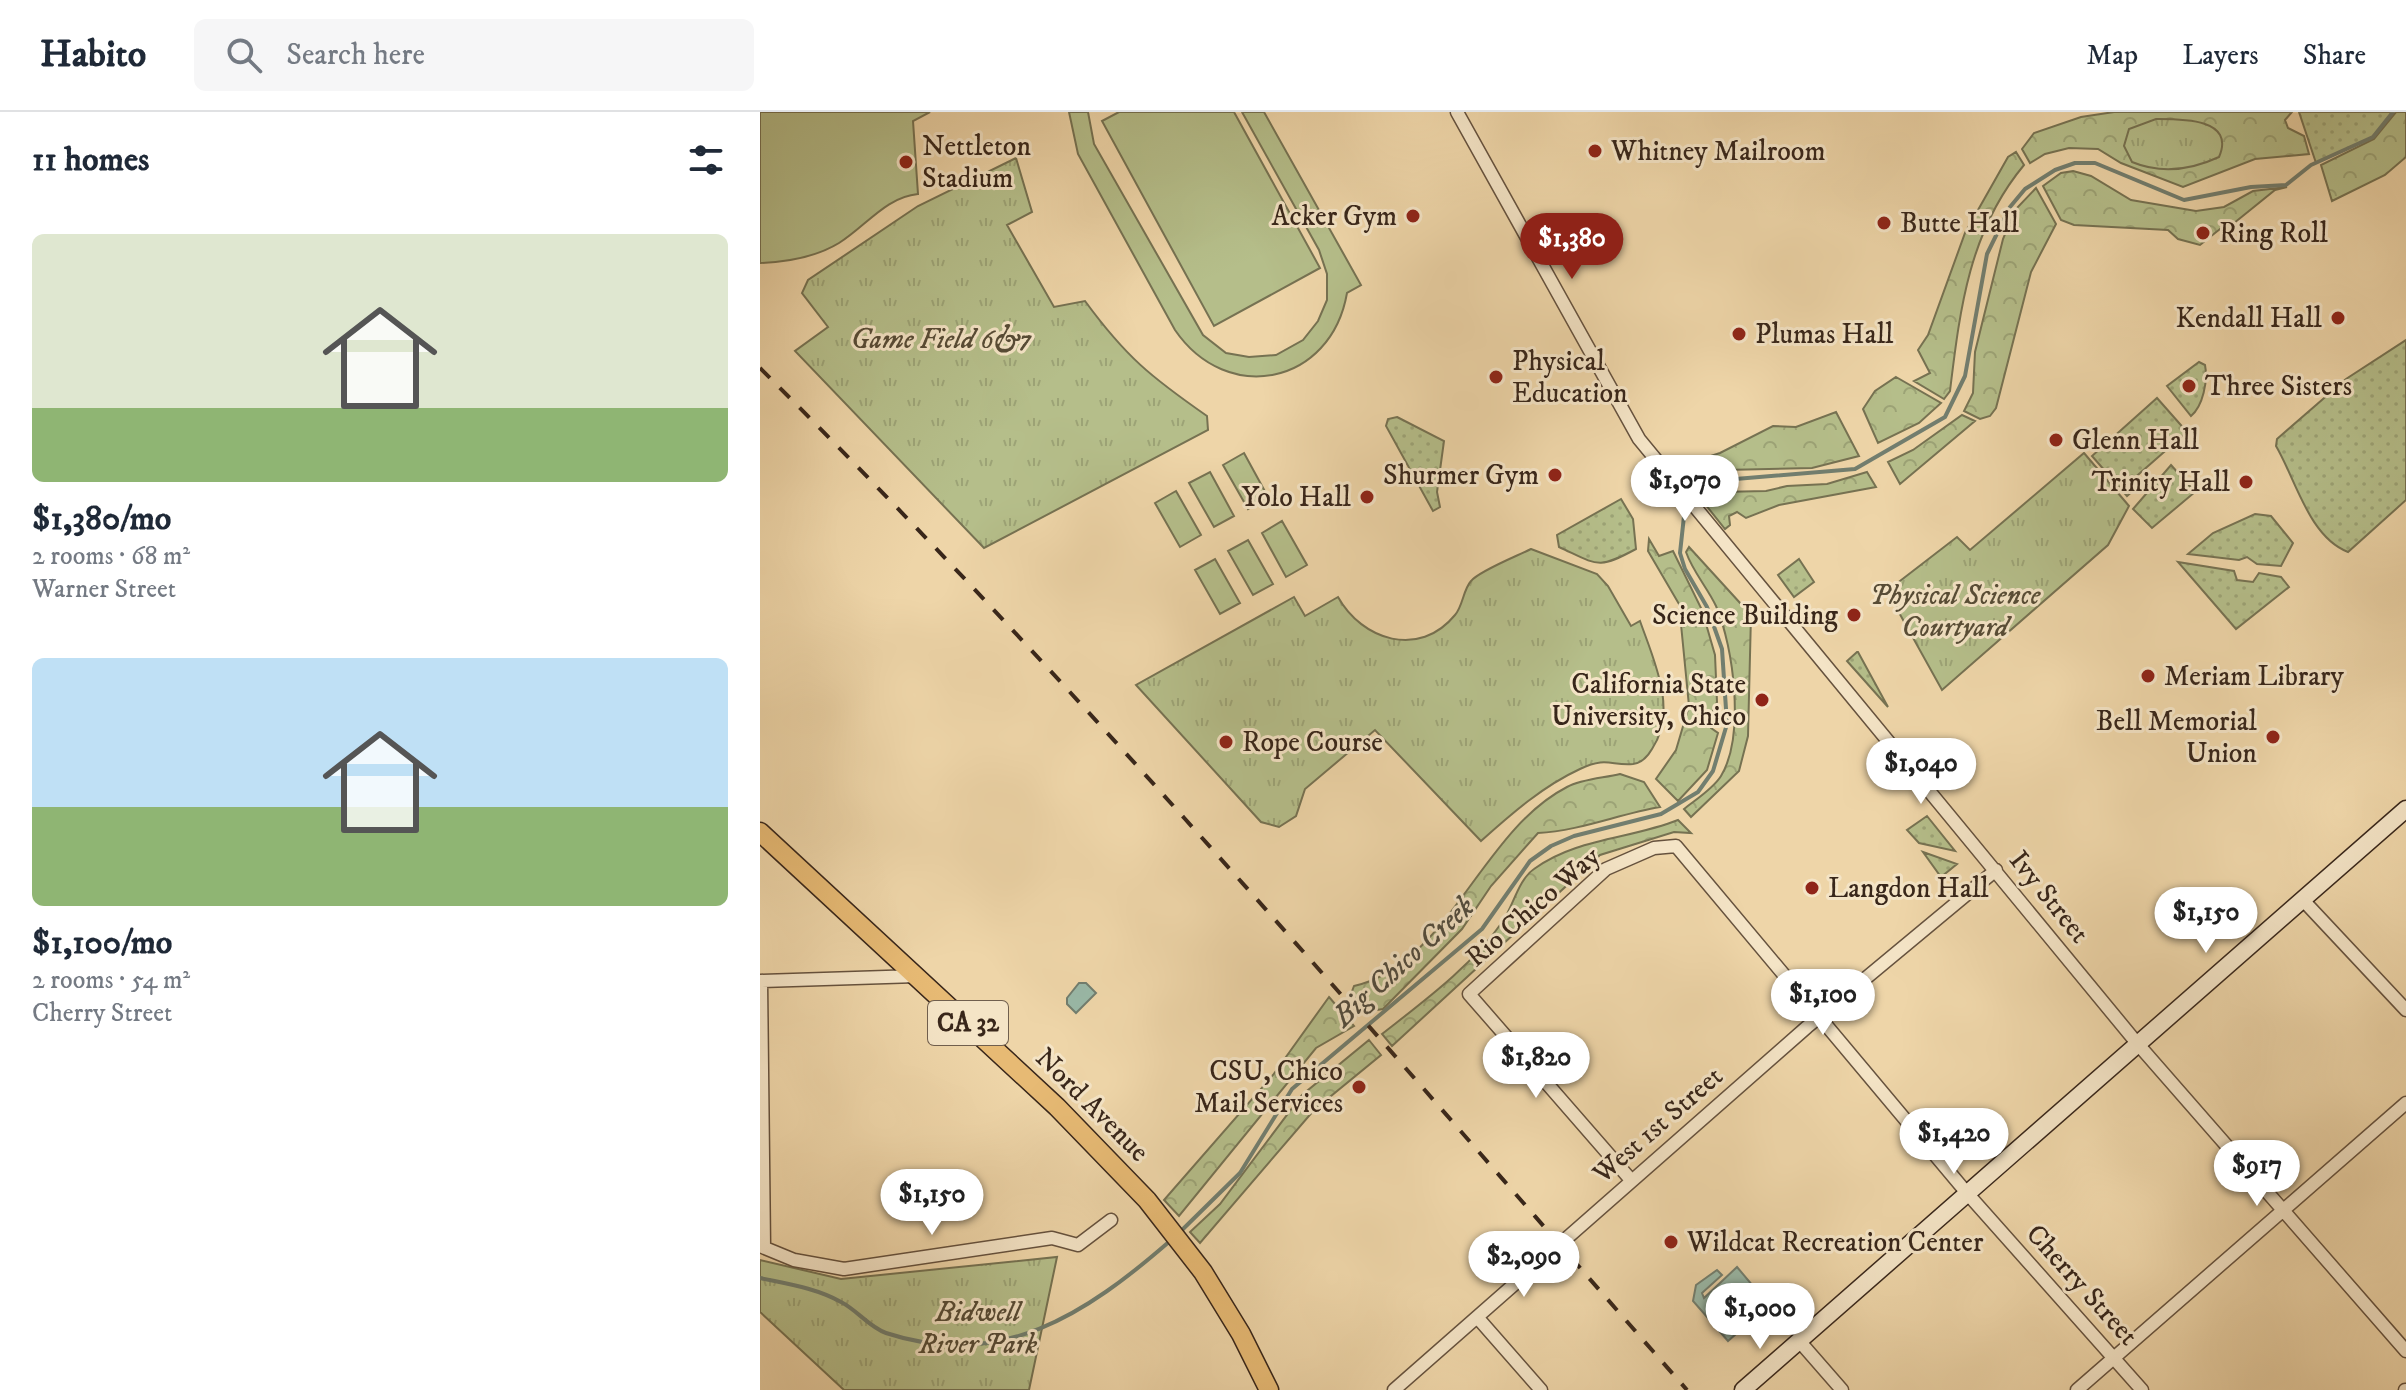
<!DOCTYPE html>
<meta charset="utf-8">
<style>
:root{--surface:#fff;--page:#f6f6f7;--text:#1f2937;--muted:#747a83;--line:#e0e1e3;--accent:#8f2418}
body{margin:0;font-family:"IM FELL DW Pica",serif;background:var(--page);color:var(--text);height:100vh;display:flex;flex-direction:column;font-size:30px;white-space:nowrap}
*{box-sizing:border-box;margin:0}
p{font-size:26px;color:var(--muted)}
.icon{flex:none;width:44px;height:44px;fill:none;stroke:currentColor;stroke-width:2;stroke-linecap:round;stroke-linejoin:round}
.map{position:relative;flex:1;overflow:hidden}
.drawer{display:flex;flex-direction:column;background:var(--surface);width:760px}
.drawer>*{flex:none}
.price{position:absolute;translate:-50% -68px;padding:0 18px;border-radius:28px;background:#fff;color:#222;font-size:26px;line-height:52px;filter:drop-shadow(0 2px 4px #0008)}
.price::after{content:'';position:absolute;left:50%;top:48px;width:24px;height:18px;margin-left:-12px;background:inherit;clip-path:polygon(0 0,100% 0,50% 100%)}
.price.on{background:var(--accent);color:#fff}
ul{padding:0;list-style:none}
li{display:grid;align-content:center;gap:16px;height:424px;padding:0 32px}
li span{display:grid;place-items:center;height:248px;border-radius:12px;color:#555}
li>.icon{margin-inline-start:auto}
span .icon{width:144px;height:144px;fill:#fffc;stroke-width:1}
li b{font-size:34px}
h2{display:flex;justify-content:space-between;align-items:center;height:96px;padding:0 32px;font-size:34px}
header{display:flex;align-items:center;gap:48px;box-sizing:border-box;height:112px;padding:0 40px;background:var(--surface);border-bottom:2px solid var(--line)}
header strong{font-size:38px}
nav{display:flex;gap:44px;margin-inline-start:auto;font-size:28px}
.search{width:560px;height:72px;background:var(--page);display:flex;align-items:center;gap:20px;box-sizing:border-box;padding:0 28px;border-radius:12px;color:var(--muted);font-size:30px}
main{display:flex;flex:1;min-height:0}
.map>svg:first-child{display:block}
.grass{fill:url(#grass-dots);stroke:#767252;stroke-width:2}
.forest{fill:url(#forest-crowns);stroke:#767252;stroke-width:2}
.park{fill:url(#park-tufts);stroke:#767252;stroke-width:2}
.pitch{fill:#b5be8a;stroke:#767252;stroke-width:2}
.water{fill:#99b9a8;stroke:#727e6f;stroke-width:2}
.lines{fill:none;stroke-linecap:round;stroke-linejoin:round}
.stream{stroke:#727e6f;stroke-width:4}
.street-casing{stroke:#66523e;stroke-width:15}
.secondary-casing{stroke:#38261a;stroke-width:19}
.primary-casing{stroke:#38261a;stroke-width:21}
.street{stroke:#f4e4c6;stroke-width:12}
.secondary{stroke:#f4e4c6;stroke-width:16}
.primary{stroke:#e7ba74;stroke-width:18}
.rail{stroke:#38261a;stroke-width:4;stroke-dasharray:14 14;stroke-linecap:butt}
.poi-dot{fill:#8f2418;stroke:#f4e4c6;stroke-width:3}
.labels{text-anchor:middle;dominant-baseline:central;stroke-width:6;stroke-linejoin:round;paint-order:stroke}
.shield{fill:#f4e4c6;stroke:#705f4e;stroke-width:2}
.shield-label{font-size:26px;font-weight:bold;fill:#38261a}
.poi-label{font-size:28px;fill:#38261a;stroke:#f4e4c6;text-anchor:start}
.park-label{font-size:28px;font-style:italic;fill:#574c36;stroke:#f4e4c6}
.street-label{font-size:28px;fill:#38261a;stroke:#f4e4c6}
.water-label{font-size:30px;font-style:italic;fill:#504b3e;stroke:#f4e4c6}
</style>
<header>
<strong>Habito</strong>
<div class="search"><svg class="icon" aria-label="search" viewBox="0 0 24 24"><circle cx="10" cy="10" r="6"/><path d="M15 15l6 6"/></svg>Search here</div>
<nav><a>Map</a><a>Layers</a><a>Share</a></nav>
</header>
<main>
<section class="drawer">
<h2>11 homes<svg class="icon" aria-label="filters" viewBox="0 0 24 24"><path d="M4 7h16M4 17h16"/><circle cx="9" cy="7" r="2"/><circle cx="15" cy="17" r="2"/></svg></h2>
<ul>
<li><span style="background:linear-gradient(#dfe7d0 70%,#8fb573 0)"><svg class="icon" aria-label="home" viewBox="0 0 24 24"><path d="M3 11l9-7 9 7M6 9v11h12V9"/></svg></span><div><b>$1,380/mo</b><p>2 rooms · 68 m²</p><p>Warner Street</p></div></li>
<li><span style="background:linear-gradient(#bfe0f5 60%,#8fb573 0)"><svg class="icon" aria-label="home" viewBox="0 0 24 24"><path d="M3 11l9-7 9 7M6 9v11h12V9"/></svg></span><div><b>$1,100/mo</b><p>2 rooms · 54 m²</p><p>Cherry Street</p></div></li>
</ul>
</section>
<div class="map">
<svg width="1646" height="1278" viewBox="0 0 1646 1278">
<defs>
<pattern id="grass-dots" width="8" height="8" patternUnits="userSpaceOnUse" patternTransform="scale(2)"><rect width="8" height="8" fill="#b5be8a"/><path d="M2 2h.1M6 6h.1" fill="none" stroke="#9ca376" stroke-width="1.8" stroke-linecap="round"/></pattern>
<pattern id="forest-crowns" width="20" height="18" patternUnits="userSpaceOnUse" patternTransform="scale(2)"><rect width="20" height="18" fill="#b5be8a"/><path d="M2 6a3 3 0 1 1 6 0M12 15a3 3 0 1 1 6 0" fill="none" stroke="#9ca376"/></pattern>
<pattern id="park-tufts" width="24" height="20" patternUnits="userSpaceOnUse" patternTransform="scale(2)"><rect width="24" height="20" fill="#b5be8a"/><path d="M3 7l-1-3M5 7V3M7 7l1-3M15 17l-1-3M17 17v-4M19 17l1-3" fill="none" stroke="#9ca376"/></pattern>
</defs>
<rect width="100%" height="100%" fill="#eed5a8"/>
<filter id="stains"><feTurbulence type="fractalNoise" baseFrequency=".0025" numOctaves="4"/><feColorMatrix values="0 0 0 0 .2 0 0 0 0 .09 0 0 0 0 .02 0 0 0 .5 -.17"/></filter>
<radialGradient id="worn" r=".72"><stop offset=".6" stop-color="#630" stop-opacity="0"/><stop offset="1" stop-color="#630" stop-opacity=".3"/></radialGradient>
<path class="grass" d="M1539 0H1633L1613 25 1556 51Z
M1646 228V388L1588 440C1549 425 1536 368 1516 334L1517 327 1586 267Z
M1439 250 1445 253C1448 269 1443 294 1431 304L1407 274Z
M1397 286 1427 320 1371 369 1376 376 1367 384 1332 344Z
M637 305 684 329 677 380 680 395 673 399 626 314 628 307Z
M1411 353 1435 380 1392 416 1373 397Z
M861 387 873 407 876 437C837 458 838 453 799 435L797 423Z
M1495 402 1511 404 1533 431 1521 454 1497 452 1487 445 1479 448 1428 442 1453 421Z
M1039 447 1054 470 1034 485 1018 463Z
M1418 450 1474 459 1477 468 1493 470 1499 461 1521 465 1529 475 1476 517Z
M1097 540H1098L1128 595 1087 549Z
M1167 704 1195 739 1159 731 1147 718Z
M1163 740 1197 752 1181 765Z"/>
<path class="forest" d="M1354 0H1532L1525 8 1528 16 1544 24 1549 42 1495 47 1423 75 1361 51 1338 37 1309 36 1285 42 1270 51 1262 37 1274 21 1321 5Z
M1636 0H1646V45L1625 63 1572 89 1561 53 1614 27Z
M1256 40 1264 53C1209 119 1200 197 1190 279L1184 287 1154 269 1170 261 1158 238 1168 223 1205 121 1248 45Z
M1313 59 1331 64 1371 88 1436 99 1464 95 1493 79 1527 75 1515 78 1463 120 1460 117 1440 133 1418 127 1408 118 1314 113 1301 108 1283 74 1301 61Z
M1276 76 1296 112 1271 160 1236 296 1230 304 1220 307 1204 299 1213 281 1215 240 1243 127 1255 98Z
M1136 265 1181 291 1159 311 1118 331 1103 297 1115 279Z
M1076 300 1099 344 1052 356 964 358 923 366 914 356 960 341 1013 314 1036 315Z
M1202 303 1215 309 1140 372 1128 350 1153 338Z
M1107 360 1116 375 1019 393 986 406 977 400 969 404 970 413 965 417 945 392 959 380 1006 379 1027 374 1067 372Z
M889 427 899 444 913 439 942 498 955 543 957 590 951 603V616L958 621 947 658 918 689 896 667 916 638 929 594 919 492 888 439Z
M929 435 991 503 988 624 979 659 931 705 924 697C935 688 953 677 961 664 985 624 974 536 956 494 947 475 933 460 926 440Z
M860 662 884 670 900 695C859 702 819 719 778 721L731 774 702 817 623 897 604 900 591 882 594 874C688 853 721 719 807 675 822 667 844 666 860 662Z
M918 708 931 721 914 720 840 743 632 934 622 922C664 889 712 854 743 809 753 794 759 767 774 757 816 726 871 727 918 708Z
M569 885 594 914 556 936 419 1104 404 1088 513 963Z
M609 928 621 943 554 998 440 1131 430 1120 460 1092 542 983Z"/>
<path class="park" d="M1396 7C1421 7 1476 6 1459 45 1431 58 1401 62 1372 50L1364 34 1369 17Z
M256 46 272 100 247 113 294 195 325 189C366 245 391 265 447 304L448 318 224 436 35 239 68 215 42 181 48 168 158 94Z
M1324 341 1369 394 1348 433 1182 578 1127 479 1197 425 1210 438Z
M771 437 837 462 848 474 871 514 880 509C894 549 918 598 892 637 888 644 881 651 873 652 851 654 847 644 820 657 783 674 751 702 721 729L615 618 545 677 536 704 519 715 501 710 376 573 534 485 545 504 578 485C602 528 659 547 695 503 703 494 703 478 711 469 719 459 757 444 771 437Z
M297 1145 269 1278H84L0 1200V1148L81 1167Z"/>
<path class="pitch" d="M0 0H170L153 9 158 82C126 85 106 114 79 131 56 145 26 150 0 151Z
M309 0H328L334 32 443 223 466 241 489 245 516 243 543 228 558 209 567 188V162L559 138 482 0H504L601 173 587 181C571 273 467 294 415 218L318 42Z
M359 0H474L560 156 454 214 342 9Z
M484 341 508 385 488 397 463 353Z
M450 360 474 404 454 415 429 371Z
M416 379 441 423 420 435 395 391Z
M522 409 547 453 526 465 502 421Z
M488 428 513 472 493 483 468 439Z
M455 447 480 491 460 502 435 458Z"/>
<path class="water" d="M319 871H326L336 881 316 901 307 892V886Z
M977 1155 1009 1193 968 1229 933 1189 936 1173 957 1158 962 1163 942 1181 944 1186Z"/>
<g class="lines">
<path class="stream" d="M420 1120 480 1061 532 977 722 817 770 749 791 734 814 724 901 702 938 680 953 659 967 612 962 537 947 495 925 457 920 441 925 395 940 370 1095 357 1185 305 1205 264 1227 142 1250 95 1265 77 1295 58 1315 51H1335L1424 88 1491 75 1526 73 1551 53 1613 25 1633 0
M0 1166C28 1172 56 1176 81 1190 97 1198 109 1215 126 1221 241 1259 326 1202 410 1129"/>
<g class="street-casing">
<path id="street" d="M697 0 879 327 1376 930 1646 1239
M1542 787 1646 898
M0 869 157 864
M1 869 4 1135
M871 1068 709 882 846 757 894 736 916 734 1206 1080 1382 1278
M0 1134 34 1148 84 1157 292 1126 318 1133 351 1108
M717 1205 781 1278
M1041 1231 1082 1278
M634 1278 1047 915 1236 758
M1317 1278 1646 991
M1645 1278H1646"/>
</g>
<g class="secondary-casing">
<path id="secondary" d="M983 1278 1646 697"/>
</g>
<g class="primary-casing">
<path id="primary" d="M0 720 297 995 387 1088 443 1160 481 1222 509 1278"/>
</g>
<use href="#street" class="street"/>
<use href="#secondary" class="secondary"/>
<use href="#primary" class="primary"/>
<path class="rail" d="M0 256C326 581 623 932 927 1278"/>
</g>
<g class="poi-dot">
<circle cx="835" cy="39" r="8"/>
<circle cx="146" cy="50" r="8"/>
<circle cx="653" cy="104" r="8"/>
<circle cx="1124" cy="111" r="8"/>
<circle cx="1443" cy="121" r="8"/>
<circle cx="1578" cy="206" r="8"/>
<circle cx="979" cy="222" r="8"/>
<circle cx="736" cy="265" r="8"/>
<circle cx="1429" cy="274" r="8"/>
<circle cx="1296" cy="328" r="8"/>
<circle cx="795" cy="363" r="8"/>
<circle cx="1486" cy="370" r="8"/>
<circle cx="607" cy="385" r="8"/>
<circle cx="1094" cy="503" r="8"/>
<circle cx="1388" cy="564" r="8"/>
<circle cx="1002" cy="588" r="8"/>
<circle cx="1513" cy="625" r="8"/>
<circle cx="466" cy="630" r="8"/>
<circle cx="1052" cy="776" r="8"/>
<circle cx="599" cy="975" r="8"/>
<circle cx="911" cy="1130" r="8"/>
</g>
<g class="labels">
<rect class="shield" x="168" y="889" width="80" height="44" rx="6"/>
<g class="shield-label">
<text x="208" y="911">CA 32</text>
</g>
<g class="poi-label">
<text x="162" y="34">Nettleton<tspan x="162" dy="32">Stadium</tspan></text>
<text x="851" y="39">Whitney Mailroom</text>
<text x="637" y="104" text-anchor="end">Acker Gym</text>
<text x="1140" y="111">Butte Hall</text>
<text x="1459" y="121">Ring Roll</text>
<text x="1562" y="206" text-anchor="end">Kendall Hall</text>
<text x="995" y="222">Plumas Hall</text>
<text x="752" y="249">Physical<tspan x="752" dy="32">Education</tspan></text>
<text x="1445" y="274">Three Sisters</text>
<text x="1312" y="328">Glenn Hall</text>
<text x="779" y="363" text-anchor="end">Shurmer Gym</text>
<text x="1470" y="370" text-anchor="end">Trinity Hall</text>
<text x="591" y="385" text-anchor="end">Yolo Hall</text>
<text x="1078" y="503" text-anchor="end">Science Building</text>
<text x="1404" y="564">Meriam Library</text>
<text x="986" y="572" text-anchor="end">California State<tspan x="986" dy="32">University, Chico</tspan></text>
<text x="1497" y="609" text-anchor="end">Bell Memorial<tspan x="1497" dy="32">Union</tspan></text>
<text x="482" y="630">Rope Course</text>
<text x="1068" y="776">Langdon Hall</text>
<text x="583" y="959" text-anchor="end">CSU, Chico<tspan x="583" dy="32">Mail Services</tspan></text>
<text x="927" y="1130">Wildcat Recreation Center</text>
</g>
<g class="park-label">
<text x="181" y="227">Game Field 6&amp;7</text>
<text x="1195" y="483">Physical Science<tspan x="1195" dy="32">Courtyard</tspan></text>
<text x="218" y="1200">Bidwell<tspan x="218" dy="32">River Park</tspan></text>
</g>
<g class="street-label">
<text transform="translate(1289 785) rotate(51)">Ivy Street</text>
<text transform="translate(773 795) rotate(-41)">Rio Chico Way</text>
<text transform="translate(332 993) rotate(45)">Nord Avenue</text>
<text transform="translate(898 1013) rotate(-41)">West 1st Street</text>
<text transform="translate(1322 1173) rotate(48)">Cherry Street</text>
</g>
<g class="water-label">
<text transform="translate(644 850) rotate(-42)">Big Chico Creek</text>
</g>
</g>
<rect width="100%" height="100%" filter="url(#stains)"/>
<rect width="100%" height="100%" fill="url(#worn)"/>
</svg>
<b class="price on" style="left:812px;top:169px">$1,380</b>
<b class="price" style="left:925px;top:411px">$1,070</b>
<b class="price" style="left:1161px;top:694px">$1,040</b>
<b class="price" style="left:1446px;top:843px">$1,150</b>
<b class="price" style="left:1063px;top:925px">$1,100</b>
<b class="price" style="left:776px;top:988px">$1,820</b>
<b class="price" style="left:1194px;top:1064px">$1,420</b>
<b class="price" style="left:1497px;top:1096px">$917</b>
<b class="price" style="left:172px;top:1125px">$1,150</b>
<b class="price" style="left:764px;top:1187px">$2,090</b>
<b class="price" style="left:1000px;top:1239px">$1,000</b>
</div>
</main>
